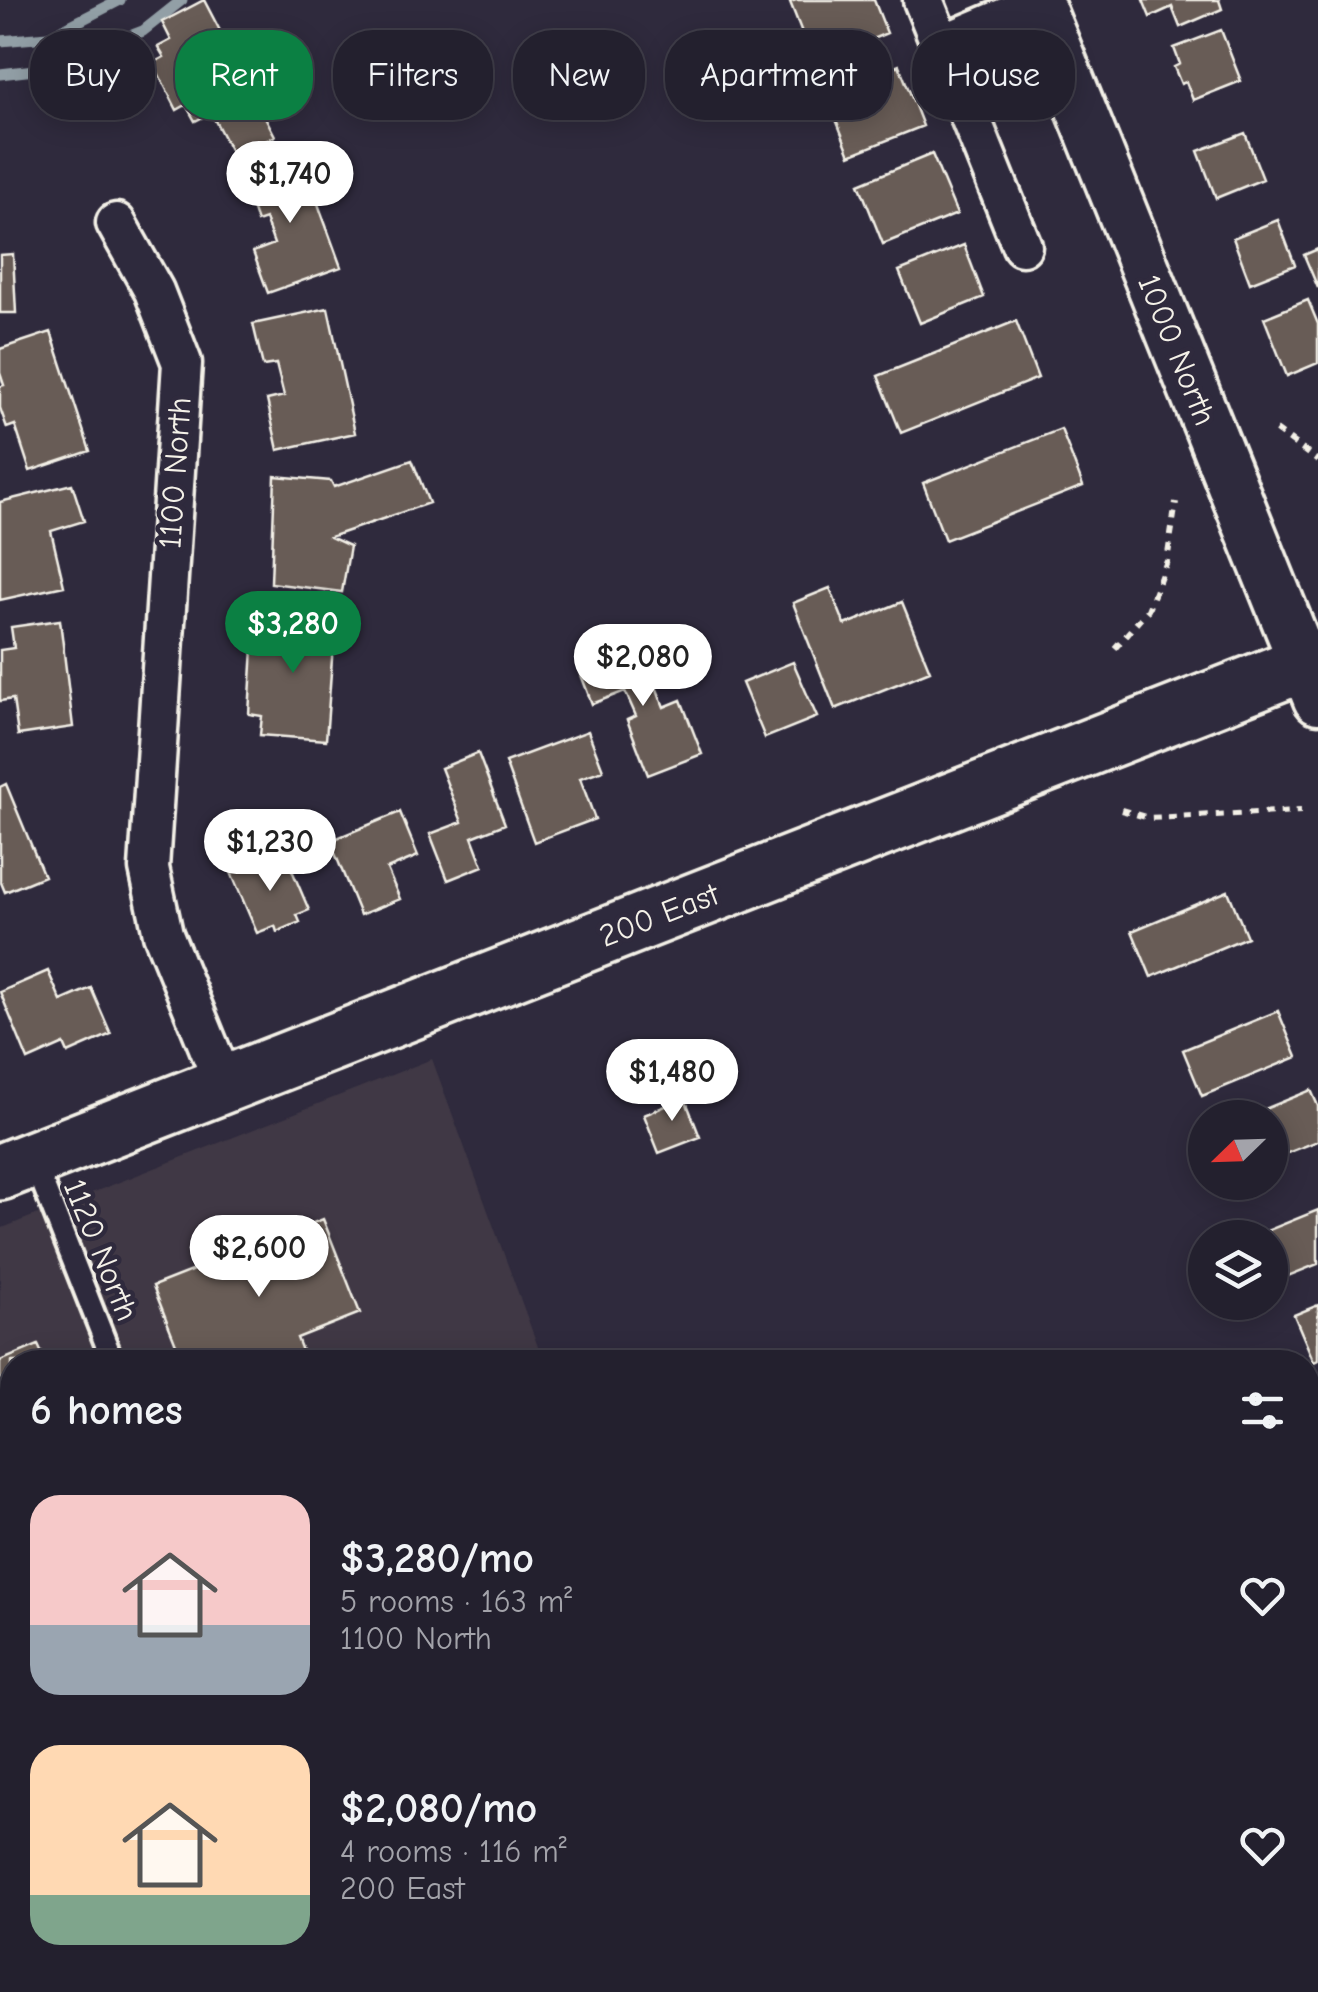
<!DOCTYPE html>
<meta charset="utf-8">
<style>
:root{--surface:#23202e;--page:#2b2836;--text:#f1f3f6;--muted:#a3a3aa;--line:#403e4a;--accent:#0b8043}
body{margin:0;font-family:"Comic Neue",sans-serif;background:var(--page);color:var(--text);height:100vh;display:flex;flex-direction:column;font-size:38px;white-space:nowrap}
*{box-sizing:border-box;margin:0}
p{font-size:32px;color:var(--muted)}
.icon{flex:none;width:55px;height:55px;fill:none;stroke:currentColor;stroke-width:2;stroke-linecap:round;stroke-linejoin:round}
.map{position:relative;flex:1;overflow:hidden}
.details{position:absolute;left:0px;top:1350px;width:1320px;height:642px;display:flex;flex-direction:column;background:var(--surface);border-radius:40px 40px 0 0;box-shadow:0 5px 25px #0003,0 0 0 2px var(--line)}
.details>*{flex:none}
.top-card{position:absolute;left:30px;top:30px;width:1260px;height:90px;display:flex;gap:20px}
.needle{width:65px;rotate:247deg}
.controls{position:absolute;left:1188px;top:1100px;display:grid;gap:20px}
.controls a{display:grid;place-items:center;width:100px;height:100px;border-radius:50%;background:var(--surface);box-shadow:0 5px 25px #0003,0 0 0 2px var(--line);font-size:50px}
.price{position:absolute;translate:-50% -85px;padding:0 22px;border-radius:35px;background:#fff;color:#222;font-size:32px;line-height:65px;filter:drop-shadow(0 2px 5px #0008)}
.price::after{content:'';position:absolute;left:50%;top:60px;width:30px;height:22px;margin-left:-15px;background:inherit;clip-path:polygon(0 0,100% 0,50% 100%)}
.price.selected{background:var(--accent);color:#fff}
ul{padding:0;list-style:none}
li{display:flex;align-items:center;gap:30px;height:250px;padding:0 30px}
li span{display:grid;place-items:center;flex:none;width:280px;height:200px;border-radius:30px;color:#555}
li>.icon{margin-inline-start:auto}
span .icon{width:120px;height:120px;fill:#fffc;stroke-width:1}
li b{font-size:42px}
h2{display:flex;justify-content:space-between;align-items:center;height:120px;padding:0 30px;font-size:42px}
.pill{padding:0 35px;border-radius:40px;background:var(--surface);box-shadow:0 5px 25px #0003,0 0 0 2px var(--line);font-size:35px;line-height:90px}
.pill.selected{background:var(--accent);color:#fff}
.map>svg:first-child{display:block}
.built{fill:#403945}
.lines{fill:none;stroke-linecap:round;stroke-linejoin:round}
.stream{stroke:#929fa6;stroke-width:11}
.building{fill:#685b57;stroke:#f4f1e8;stroke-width:2.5}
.service-casing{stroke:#f4f1e8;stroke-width:28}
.minor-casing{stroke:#f4f1e8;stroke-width:45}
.tertiary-casing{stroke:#f4f1e8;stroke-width:55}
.secondary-casing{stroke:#f4f1e8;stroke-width:62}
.path{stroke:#f4f1e8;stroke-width:6;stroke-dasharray:8 8;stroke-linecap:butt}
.service{stroke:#2f2a3d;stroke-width:20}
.minor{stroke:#2f2a3d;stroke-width:38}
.tertiary{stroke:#2f2a3d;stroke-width:48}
.secondary{stroke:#2f2a3d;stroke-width:55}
.labels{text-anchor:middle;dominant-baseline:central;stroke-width:9;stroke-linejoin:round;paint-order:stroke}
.street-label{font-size:32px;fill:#f4f1e8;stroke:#2f2a3d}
</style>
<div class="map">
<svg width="1318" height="1992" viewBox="0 0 1318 1992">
<rect width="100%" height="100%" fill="#2f2a3d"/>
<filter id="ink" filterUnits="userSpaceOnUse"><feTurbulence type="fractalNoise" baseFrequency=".01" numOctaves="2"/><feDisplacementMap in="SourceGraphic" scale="20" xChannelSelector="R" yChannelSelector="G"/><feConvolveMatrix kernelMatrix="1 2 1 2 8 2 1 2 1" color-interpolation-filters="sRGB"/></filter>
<g filter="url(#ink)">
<path class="built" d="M432 1059 541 1355 521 1362H12V1980H653L658 1992H0V1229Z
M1318 1908V1992H1107L1137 1980H1308V1912Z"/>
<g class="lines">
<path class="stream" d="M0 41 48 37 120 0
M0 74 43 69 143 31 182 0"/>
</g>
<path class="building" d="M204 0 275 136 234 157 211 113 195 121 186 105 177 110 153 63 164 57 158 47 171 40 162 22Z
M796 0H874L887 33 814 63 790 2Z
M1143 0H1219L1222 9 1180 27 1172 7 1150 17Z
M1221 30 1241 81 1193 100 1186 82 1181 84 1174 67 1180 64 1174 48Z
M899 65 923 126 850 155 826 94Z
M1245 133 1263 179 1216 198 1198 151Z
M932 154 957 214 883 244 859 184Z
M301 157 341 267 268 293 253 252 274 244 265 219 257 222 242 178Z
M1278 220 1295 265 1250 283 1233 238Z
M964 245 984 297 920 323 899 271Z
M1318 249V288L1304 255Z
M13 254 16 313H0V255Z
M1308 300 1318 324V363L1287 376 1264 318Z
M328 308 355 433 278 450 267 400 284 396 276 364 263 366 253 324Z
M1016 321 1038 378 901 433 878 376Z
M51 332 90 451 30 471 15 425 7 428 0 408V386L4 385 0 373V349Z
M1061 429 1083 486 945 540 923 483Z
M412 460 429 503 330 537 350 546 342 592 271 583 275 476 331 481 334 487Z
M72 484 84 521 51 531 64 586 0 600V502Z
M830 588 845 625 902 602 930 671 835 709 793 603Z
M263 612 335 618 326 740 260 735 262 716 249 714 253 648 260 649Z
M60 620 73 727 18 735 13 699 0 701V650L14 648 11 627Z
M626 644 636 671 648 666 664 707 681 700 702 754 648 775 627 720 636 716 625 691 592 704 577 664Z
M793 662 817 717 765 738 742 683Z
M588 731 603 770 580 778 595 819 534 842 505 762Z
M478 753 505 824 472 837 483 866 448 880 430 834 462 822 441 768Z
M6 784 44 876 5 892 0 880V787Z
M400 812 418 856 387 869 400 899 360 915 330 841Z
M268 854 274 869 289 863 309 910 297 915 300 922 277 932 275 926 257 933 230 870Z
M1228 891 1247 937 1151 977 1132 931Z
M48 971 61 1001 91 988 111 1034 68 1053 64 1044 28 1060 0 992Z
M1278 1011 1297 1057 1202 1096 1183 1050Z
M1311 1090 1318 1106V1141L1270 1160V1118H1243Z
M682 1091 700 1137 659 1153 644 1115 668 1105 666 1098Z
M1318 1210V1264L1278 1280 1270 1261V1238H1260L1259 1234Z
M323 1219 360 1313 297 1338 306 1361 301 1362H249L247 1358 235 1362H183L153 1286Z
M1318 1305V1360L1314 1362 1294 1315Z
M38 1345 46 1362H12V1454L0 1460V1361Z
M0 1850 12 1882V1980H51L56 1992H0Z
M437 1980H519L524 1992H442Z
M1318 1980V1992H1289Z"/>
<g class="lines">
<g class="service-casing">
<path id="service" d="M34 1161 113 1362
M0 1791 12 1786
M1308 1939 1318 1935
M367 1980 372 1992
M1212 1992 1222 1980"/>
</g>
<g class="minor-casing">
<path id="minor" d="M923 0 1022 246
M941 45 1038 4
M116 223 154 291 182 363 149 868 163 934 224 1084"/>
</g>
<g class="tertiary-casing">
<path id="tertiary" d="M1037 0 1318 699"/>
</g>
<g class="secondary-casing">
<path id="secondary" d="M0 1172 1318 658"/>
</g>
<path class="path" d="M1276 430 1318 461
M1115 648 1148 610 1167 561 1176 502
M1121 810 1149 818 1301 811"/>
<use href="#service" class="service"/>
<use href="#minor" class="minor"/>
<use href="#tertiary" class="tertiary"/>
<use href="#secondary" class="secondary"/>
</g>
</g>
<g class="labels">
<g class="street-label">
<text transform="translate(1177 350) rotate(68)">1000 North</text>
<text transform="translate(175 473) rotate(-86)">1100 North</text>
<text transform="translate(659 915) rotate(-21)">200 East</text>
<text transform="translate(101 1250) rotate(68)">1120 North</text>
</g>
</g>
</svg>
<div class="controls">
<a><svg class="needle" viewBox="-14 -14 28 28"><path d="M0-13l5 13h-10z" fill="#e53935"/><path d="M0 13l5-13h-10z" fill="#a3a3aa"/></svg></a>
<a><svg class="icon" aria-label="layers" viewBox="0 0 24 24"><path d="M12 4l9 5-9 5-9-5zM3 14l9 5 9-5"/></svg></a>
</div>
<b class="price" style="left:290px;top:226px">$1,740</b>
<b class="price selected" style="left:293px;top:676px">$3,280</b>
<b class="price" style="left:643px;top:709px">$2,080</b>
<b class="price" style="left:270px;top:894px">$1,230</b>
<b class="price" style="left:672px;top:1124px">$1,480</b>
<b class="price" style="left:259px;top:1300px">$2,600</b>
<div class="top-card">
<a class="pill">Buy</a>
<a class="pill selected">Rent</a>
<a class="pill">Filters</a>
<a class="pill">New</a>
<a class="pill">Apartment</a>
<a class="pill">House</a>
</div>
<section class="details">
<h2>6 homes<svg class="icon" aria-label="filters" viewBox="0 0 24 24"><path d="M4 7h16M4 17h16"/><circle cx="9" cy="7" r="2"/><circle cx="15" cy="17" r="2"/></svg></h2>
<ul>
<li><span style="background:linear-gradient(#f6c9c9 65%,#9aa5b1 0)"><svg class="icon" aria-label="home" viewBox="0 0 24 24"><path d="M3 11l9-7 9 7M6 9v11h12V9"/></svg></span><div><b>$3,280/mo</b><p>5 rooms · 163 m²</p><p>1100 North</p></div><svg class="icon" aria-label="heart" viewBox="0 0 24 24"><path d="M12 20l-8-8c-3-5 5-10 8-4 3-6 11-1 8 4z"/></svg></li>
<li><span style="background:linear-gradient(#ffd9b3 75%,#7fa58c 0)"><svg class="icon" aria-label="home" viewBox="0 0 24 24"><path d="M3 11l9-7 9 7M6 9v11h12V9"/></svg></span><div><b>$2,080/mo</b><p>4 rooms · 116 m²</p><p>200 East</p></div><svg class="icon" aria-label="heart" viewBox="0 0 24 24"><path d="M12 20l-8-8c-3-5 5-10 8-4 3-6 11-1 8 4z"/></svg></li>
</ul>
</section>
</div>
